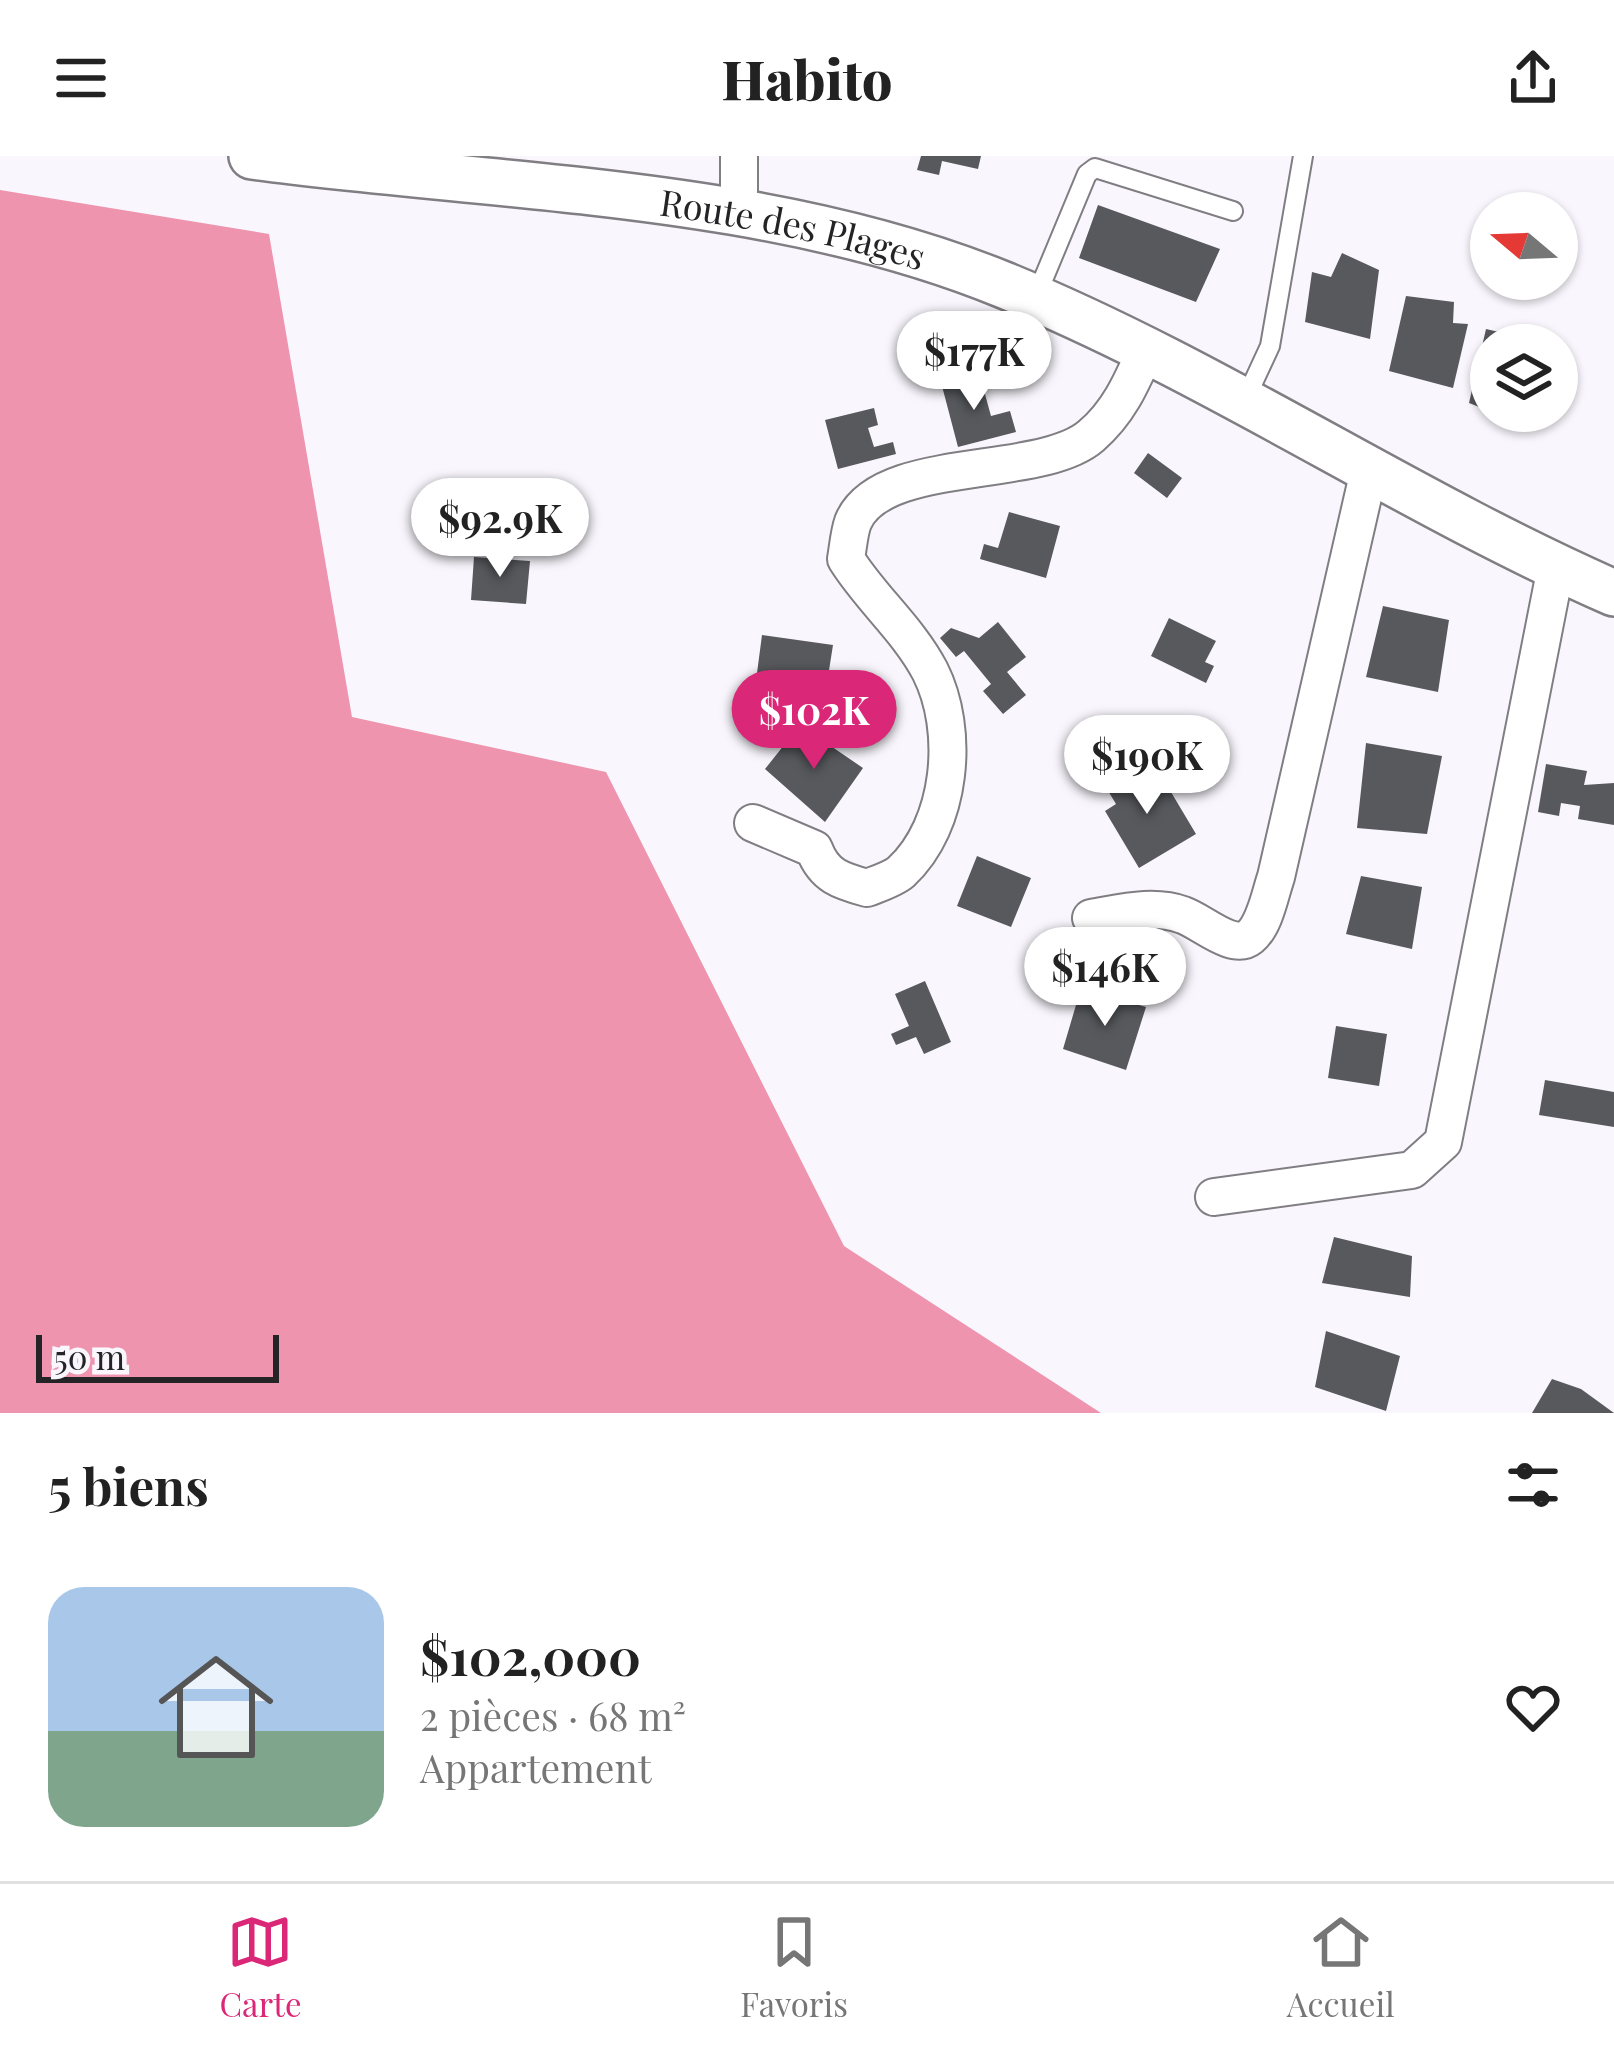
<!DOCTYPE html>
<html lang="fr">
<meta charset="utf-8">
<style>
:root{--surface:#fff;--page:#f6f6f6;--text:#222;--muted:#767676;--line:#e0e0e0;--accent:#db2777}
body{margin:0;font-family:"Playfair Display",serif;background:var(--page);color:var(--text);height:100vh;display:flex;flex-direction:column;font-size:45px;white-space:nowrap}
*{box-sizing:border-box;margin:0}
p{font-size:39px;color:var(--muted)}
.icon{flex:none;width:66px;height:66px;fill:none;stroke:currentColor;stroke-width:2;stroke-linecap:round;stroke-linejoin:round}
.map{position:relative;height:1257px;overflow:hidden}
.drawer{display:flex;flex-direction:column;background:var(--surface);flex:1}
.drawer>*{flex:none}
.needle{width:78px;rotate:289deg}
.buttons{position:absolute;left:1470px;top:36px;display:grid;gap:24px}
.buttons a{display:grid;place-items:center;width:108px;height:108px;border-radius:50%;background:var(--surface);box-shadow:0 3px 9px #0004;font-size:60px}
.scale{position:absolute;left:36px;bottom:30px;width:243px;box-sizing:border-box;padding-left:12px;border:6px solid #242426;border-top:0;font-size:33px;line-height:42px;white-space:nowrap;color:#242426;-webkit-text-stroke:9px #f9f7fd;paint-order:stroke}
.price{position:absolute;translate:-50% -102px;padding:0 27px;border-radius:42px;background:#fff;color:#222;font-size:39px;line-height:78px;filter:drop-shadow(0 3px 6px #0008)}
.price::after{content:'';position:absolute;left:50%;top:72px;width:36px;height:27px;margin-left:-18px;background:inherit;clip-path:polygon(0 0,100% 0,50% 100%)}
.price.selected{background:var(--accent);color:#fff}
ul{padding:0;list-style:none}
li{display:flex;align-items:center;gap:36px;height:300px;padding:0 48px}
li span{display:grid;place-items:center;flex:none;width:336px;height:240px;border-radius:36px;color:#555}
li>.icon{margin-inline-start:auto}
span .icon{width:144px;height:144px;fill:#fffc;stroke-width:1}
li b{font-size:51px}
h2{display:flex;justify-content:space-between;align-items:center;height:144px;padding:0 48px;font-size:51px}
header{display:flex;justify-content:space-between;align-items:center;height:156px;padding:0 48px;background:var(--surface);font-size:54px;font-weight:800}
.tabs{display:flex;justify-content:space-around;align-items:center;height:168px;border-top:3px solid var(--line);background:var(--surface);font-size:33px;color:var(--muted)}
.tabs a{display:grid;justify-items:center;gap:6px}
.tabs .selected{color:var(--accent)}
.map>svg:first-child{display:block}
.forest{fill:#ef94ae}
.building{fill:#57595d}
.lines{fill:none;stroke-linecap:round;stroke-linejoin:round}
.service-casing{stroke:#807e83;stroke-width:22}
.minor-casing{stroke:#807e83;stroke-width:40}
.tertiary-casing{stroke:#807e83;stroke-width:50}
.service{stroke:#fff;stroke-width:18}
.minor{stroke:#fff;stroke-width:36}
.tertiary{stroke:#fff;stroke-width:45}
.labels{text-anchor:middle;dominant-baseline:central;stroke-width:12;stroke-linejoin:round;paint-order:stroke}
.street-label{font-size:36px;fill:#242426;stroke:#f9f7fd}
</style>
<header><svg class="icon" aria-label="menu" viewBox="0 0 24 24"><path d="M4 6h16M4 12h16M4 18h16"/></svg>Habito<svg class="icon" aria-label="share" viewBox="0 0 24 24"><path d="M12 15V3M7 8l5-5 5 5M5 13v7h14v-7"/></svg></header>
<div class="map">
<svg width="1614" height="1257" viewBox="0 0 1614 1257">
<rect width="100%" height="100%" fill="#f9f7fd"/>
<path class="forest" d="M0 34 269 78 352 561 606 616 844 1090 1101 1257H0Z"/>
<path class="building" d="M921 0H981L978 13 942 5 939 19 917 14Z
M1098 49 1220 93 1196 146 1079 102Z
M1342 97 1379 114 1370 183 1305 166 1312 116 1331 121Z
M1406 140 1454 146 1453 167 1468 168 1453 232 1389 215Z
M1486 173 1529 183 1528 189H1491V255H1538L1533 272 1469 247Z
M980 220 991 260 1010 255 1016 276 958 291 942 230Z
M874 252 878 269 868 272 874 291 893 286 896 298 838 313 825 264Z
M1148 297 1182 322 1167 342 1134 317Z
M1009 356 1060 370 1046 422 980 403 984 388 998 392Z
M474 401 530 405 526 448 471 444Z
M1383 450 1449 464 1438 536 1366 521Z
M1169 462 1216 485 1205 506 1214 510 1206 527 1151 500Z
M998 466 1026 501 1007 516 1026 539 1003 558 983 535 991 528 964 495 956 501 940 482 951 472 979 482Z
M762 479 833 489 827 527 757 517Z
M800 569 863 612 825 666 765 613Z
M1366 587 1442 600 1427 678 1357 672Z
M1546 608 1587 615 1584 629 1614 627V669L1578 663 1580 650 1561 647 1559 660 1538 656Z
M1141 612 1151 628 1162 621 1196 678 1139 712 1105 655 1116 648 1107 633Z
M977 700 1031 722 1011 771 957 750Z
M1361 720 1422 731 1412 793 1346 778Z
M925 825 951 886 924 898 916 881 896 889 891 878 909 870 895 838Z
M1094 836 1146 851 1126 914 1063 893 1076 849Z
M1336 870 1387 878 1379 930 1328 922Z
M1545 924 1614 936V971L1539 959Z
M1334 1081 1412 1100 1410 1141 1322 1127Z
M1326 1175 1400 1200 1386 1255 1315 1231Z
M1552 1223 1581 1233 1614 1257H1532Z"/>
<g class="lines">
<g class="service-casing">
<path id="service" d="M1035 143 1087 18 1095 12 1233 55
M1245 244 1270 190 1303 0"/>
</g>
<g class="minor-casing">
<path id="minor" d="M739 57V0
M753 667 814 693C824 720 841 725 867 732 877 728 893 723 901 716 952 669 960 574 930 515 908 473 871 443 846 403 848 392 849 377 853 366 881 299 1040 324 1091 280 1118 257 1131 228 1145 196
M1091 762C1121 757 1153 748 1183 759 1201 765 1233 795 1250 781 1265 769 1270 738 1276 721L1370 310
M1214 1041 1412 1014 1443 986 1556 411"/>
</g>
<g class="tertiary-casing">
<g id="tertiary">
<path id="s1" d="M252 0C501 33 769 33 1004 129 1215 215 1406 346 1614 437"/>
</g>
</g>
<use href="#service" class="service"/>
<use href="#minor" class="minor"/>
<use href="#tertiary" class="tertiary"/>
</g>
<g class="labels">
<g class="street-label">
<text stroke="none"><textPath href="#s1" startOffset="546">Route des Plages</textPath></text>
</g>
</g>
</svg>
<div class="buttons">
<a><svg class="needle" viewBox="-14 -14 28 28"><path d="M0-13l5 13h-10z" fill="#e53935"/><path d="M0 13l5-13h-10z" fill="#767676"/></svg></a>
<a><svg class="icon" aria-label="layers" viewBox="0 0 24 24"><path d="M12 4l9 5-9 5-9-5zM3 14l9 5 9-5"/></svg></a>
</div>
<div class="scale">50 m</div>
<b class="price" style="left:974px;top:257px">$177K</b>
<b class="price" style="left:500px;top:424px">$92.9K</b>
<b class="price selected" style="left:814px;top:616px">$102K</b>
<b class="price" style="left:1147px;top:661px">$190K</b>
<b class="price" style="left:1105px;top:873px">$146K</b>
</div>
<section class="drawer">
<h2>5 biens<svg class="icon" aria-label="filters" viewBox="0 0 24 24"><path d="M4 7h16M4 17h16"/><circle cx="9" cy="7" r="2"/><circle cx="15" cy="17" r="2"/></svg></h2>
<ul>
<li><span style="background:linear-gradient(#a9c7e8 60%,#7fa58c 0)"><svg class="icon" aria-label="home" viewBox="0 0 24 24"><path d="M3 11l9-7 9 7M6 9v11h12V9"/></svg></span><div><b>$102,000</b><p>2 pièces · 68 m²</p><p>Appartement</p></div><svg class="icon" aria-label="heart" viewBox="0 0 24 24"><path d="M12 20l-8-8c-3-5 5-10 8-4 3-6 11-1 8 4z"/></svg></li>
</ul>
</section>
<nav class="tabs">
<a class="selected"><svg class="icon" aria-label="map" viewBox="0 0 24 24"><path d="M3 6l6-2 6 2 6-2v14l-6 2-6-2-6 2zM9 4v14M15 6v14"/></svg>Carte</a>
<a><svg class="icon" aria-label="saved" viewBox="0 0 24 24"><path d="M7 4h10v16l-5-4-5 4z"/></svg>Favoris</a>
<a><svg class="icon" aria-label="home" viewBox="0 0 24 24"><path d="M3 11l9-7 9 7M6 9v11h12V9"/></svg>Accueil</a>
</nav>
